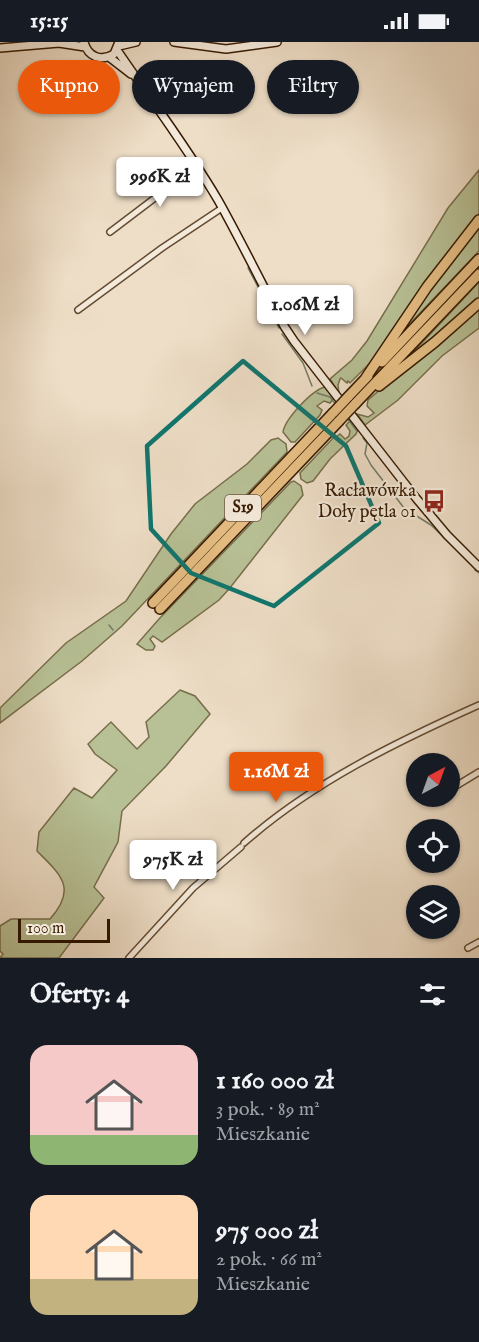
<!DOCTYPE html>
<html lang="pl">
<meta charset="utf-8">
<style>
:root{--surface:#171b24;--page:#20242c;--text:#f1f3f6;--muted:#9ea1a6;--accent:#ea580c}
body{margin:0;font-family:"IM FELL English",serif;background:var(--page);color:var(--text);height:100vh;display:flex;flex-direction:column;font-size:22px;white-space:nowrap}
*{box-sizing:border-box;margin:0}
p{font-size:20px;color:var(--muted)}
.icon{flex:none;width:33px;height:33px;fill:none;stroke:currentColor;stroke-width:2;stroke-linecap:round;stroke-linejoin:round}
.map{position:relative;height:916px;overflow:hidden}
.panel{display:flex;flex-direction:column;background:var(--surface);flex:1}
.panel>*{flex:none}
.banner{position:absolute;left:18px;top:18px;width:444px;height:54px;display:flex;gap:12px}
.needle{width:39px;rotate:41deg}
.controls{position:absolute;left:406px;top:711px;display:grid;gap:12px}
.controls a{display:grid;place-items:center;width:54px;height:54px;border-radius:50%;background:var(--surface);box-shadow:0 2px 4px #0004;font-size:30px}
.scale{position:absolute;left:18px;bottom:15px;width:92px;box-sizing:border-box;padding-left:6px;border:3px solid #361a00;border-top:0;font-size:16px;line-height:21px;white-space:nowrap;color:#361a00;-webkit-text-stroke:4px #f4eadb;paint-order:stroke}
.price{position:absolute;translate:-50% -51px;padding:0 14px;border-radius:6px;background:#fff;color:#222;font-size:20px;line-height:39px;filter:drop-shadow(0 2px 3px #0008)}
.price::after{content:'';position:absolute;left:50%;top:36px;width:18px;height:14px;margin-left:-9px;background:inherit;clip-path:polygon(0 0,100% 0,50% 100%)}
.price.on{background:var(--accent);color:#fff}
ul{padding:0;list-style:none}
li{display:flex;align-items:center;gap:18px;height:150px;padding:0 30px}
li span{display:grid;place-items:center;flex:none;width:168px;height:120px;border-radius:18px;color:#555}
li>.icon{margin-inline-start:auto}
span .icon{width:72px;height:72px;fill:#fffc;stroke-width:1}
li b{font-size:26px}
h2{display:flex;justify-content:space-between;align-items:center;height:72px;padding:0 30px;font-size:26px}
.tag{padding:0 21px;border-radius:27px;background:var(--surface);box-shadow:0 2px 4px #0004;font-size:21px;line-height:54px}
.tag.on{background:var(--accent);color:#fff}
.status{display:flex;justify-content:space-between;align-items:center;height:42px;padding:0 30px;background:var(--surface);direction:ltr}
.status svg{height:16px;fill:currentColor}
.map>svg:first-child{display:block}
.green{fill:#b8c196;stroke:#776e4b;stroke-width:1.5}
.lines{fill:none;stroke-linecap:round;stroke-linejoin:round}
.stream{stroke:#727b6a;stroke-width:1.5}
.street-casing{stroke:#644b32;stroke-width:8}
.secondary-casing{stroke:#361a00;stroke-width:10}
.highway-casing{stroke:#361a00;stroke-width:12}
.street{stroke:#f4eadb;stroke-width:5}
.secondary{stroke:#f4eadb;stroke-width:7}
.highway{stroke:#e7bf84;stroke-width:9}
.highway-bridge-casing{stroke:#361a00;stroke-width:12;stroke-linecap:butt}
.highway-bridge{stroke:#e7bf84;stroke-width:9}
.marked{fill:none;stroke:#0f766e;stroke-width:4.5;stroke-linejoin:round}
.labels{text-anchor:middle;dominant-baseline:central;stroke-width:4.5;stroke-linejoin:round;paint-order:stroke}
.shield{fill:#f4eadb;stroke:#6f5842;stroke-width:1.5}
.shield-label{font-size:16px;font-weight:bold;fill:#361a00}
.poi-label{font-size:18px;fill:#361a00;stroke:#f4eadb;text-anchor:end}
</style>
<div class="status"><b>15:15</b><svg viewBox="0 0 49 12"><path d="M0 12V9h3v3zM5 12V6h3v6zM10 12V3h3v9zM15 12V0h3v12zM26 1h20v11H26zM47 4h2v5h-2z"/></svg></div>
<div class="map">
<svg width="479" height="916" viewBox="0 0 479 916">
<rect width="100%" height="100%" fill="#eedec7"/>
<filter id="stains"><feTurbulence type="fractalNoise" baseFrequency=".00333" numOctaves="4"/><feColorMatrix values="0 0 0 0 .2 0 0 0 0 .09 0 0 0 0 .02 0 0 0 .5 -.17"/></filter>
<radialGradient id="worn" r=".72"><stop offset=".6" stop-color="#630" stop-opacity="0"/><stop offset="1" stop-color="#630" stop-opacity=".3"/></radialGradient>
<path class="green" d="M479 128V173L371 320 350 341 348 339 347 341 341 336 340 337 338 343 339 351 330 337 352 318 367 299 448 166Z
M479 184V209L400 292 430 246Z
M479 222V227L353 359 351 357Z
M479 240V257L410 317 406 318Z
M479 264V286L442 314 398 358 365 383 357 372 368 375 374 371 367 364 368 358Z
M325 345 334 356 330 361 324 359 317 364 322 368 320 373 295 400H291L283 390C285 377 312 348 325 345Z
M351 378 358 387 356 392 330 417 313 439 307 441 301 437 300 431 335 394 336 395 340 392 345 397 349 394 350 389 346 383Z
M278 396 286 402 287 410 122 584 82 619 0 681V666L66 601 126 559 171 492 195 462 247 422 271 398Z
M294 439 301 444 303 453 229 547 219 558 162 600 153 594 150 597 155 604 153 608H146L137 602 159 577 291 440Z
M180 648 195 654 210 672 166 724 122 769 118 800 94 845 104 856 59 916H0L3 912 0 909V884L11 877H50C78 846 60 832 37 809L39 790 74 746 92 756 117 728 95 712 88 702 111 680 137 707 149 695 146 680Z"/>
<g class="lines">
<path class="stream" d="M248 226 265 258
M269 266 279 286
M282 292 303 321 312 344
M317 351 330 355 336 363
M347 376 357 389
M363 396 367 401 365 412 371 423 404 466 431 483 471 522
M475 528 479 531
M109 583 113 588"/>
<g class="street-casing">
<path id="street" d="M110 190 197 124
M78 268 162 206 222 166
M451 747 479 730
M244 801C312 741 396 700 479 663
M468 906 479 900
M129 916 193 846 241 805"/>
</g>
<g class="secondary-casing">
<path id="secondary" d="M84 0C88 15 101 20 114 12L119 0
M174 0 226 7 277 0
M119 4 136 0
M0 6 59 1 85 5
M117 8C151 58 187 105 218 158 241 199 262 242 284 284L294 299 416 456 447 493 479 525
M109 15 131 32"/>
</g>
<g class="highway-casing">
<path id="highway" d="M382 320 479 217
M365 337 427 245 479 178
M379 344 435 300 479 261
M348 355 368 334
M355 362 479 232
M153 561 333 371
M160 567 339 379"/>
</g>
<use href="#street" class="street"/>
<use href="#secondary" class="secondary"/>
<use href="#highway" class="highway"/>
<g class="highway-bridge-casing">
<path id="highway-bridge" d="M333 371 348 355
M339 379 355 362"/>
</g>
<use href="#highway-bridge" class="highway-bridge"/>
</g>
<path class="marked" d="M243 319 346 404 379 481 274 564 191 531 151 487 147 404Z"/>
<defs>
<g id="bus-bare" transform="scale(1.8)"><path d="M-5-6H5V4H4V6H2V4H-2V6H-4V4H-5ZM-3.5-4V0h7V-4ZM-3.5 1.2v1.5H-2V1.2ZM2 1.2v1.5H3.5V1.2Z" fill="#8f2418" stroke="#f4eadb" stroke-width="2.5" paint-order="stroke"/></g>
</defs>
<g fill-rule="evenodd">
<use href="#bus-bare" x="434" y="459"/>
</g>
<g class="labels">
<rect class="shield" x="225" y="453" width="36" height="26" rx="4.5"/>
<g class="shield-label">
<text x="243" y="466">S19</text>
</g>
<g class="poi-label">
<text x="416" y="449">Racławówka<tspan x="416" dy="21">Doły pętla 01</tspan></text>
</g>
</g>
<rect width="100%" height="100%" filter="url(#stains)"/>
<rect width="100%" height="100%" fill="url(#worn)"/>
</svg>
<div class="controls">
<a><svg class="needle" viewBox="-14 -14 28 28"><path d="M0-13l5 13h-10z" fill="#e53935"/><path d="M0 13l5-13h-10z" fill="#9ea1a6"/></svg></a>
<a><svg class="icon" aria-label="locate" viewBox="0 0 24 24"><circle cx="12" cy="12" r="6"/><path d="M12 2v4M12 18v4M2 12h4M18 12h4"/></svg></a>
<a><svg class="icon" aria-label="layers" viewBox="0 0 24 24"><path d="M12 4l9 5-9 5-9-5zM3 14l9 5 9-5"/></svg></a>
</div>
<div class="scale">100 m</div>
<b class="price" style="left:160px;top:166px">996K zł</b>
<b class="price" style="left:305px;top:294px">1.06M zł</b>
<b class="price on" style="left:276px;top:761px">1.16M zł</b>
<b class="price" style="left:173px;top:849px">975K zł</b>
<div class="banner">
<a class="tag on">Kupno</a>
<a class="tag">Wynajem</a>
<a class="tag">Filtry</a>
</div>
</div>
<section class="panel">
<h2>Oferty: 4<svg class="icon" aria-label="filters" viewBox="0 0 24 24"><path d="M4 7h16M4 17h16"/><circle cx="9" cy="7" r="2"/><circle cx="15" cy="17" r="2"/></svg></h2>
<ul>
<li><span style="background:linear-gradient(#f6c9c9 75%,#8fb573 0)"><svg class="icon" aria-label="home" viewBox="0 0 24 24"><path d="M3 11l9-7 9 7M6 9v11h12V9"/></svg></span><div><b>1 160 000 zł</b><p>3 pok. · 89 m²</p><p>Mieszkanie</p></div></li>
<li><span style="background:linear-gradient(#ffd9b3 70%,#c2b280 0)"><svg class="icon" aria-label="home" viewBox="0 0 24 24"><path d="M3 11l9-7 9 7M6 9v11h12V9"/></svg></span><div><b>975 000 zł</b><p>2 pok. · 66 m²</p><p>Mieszkanie</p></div></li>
</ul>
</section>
